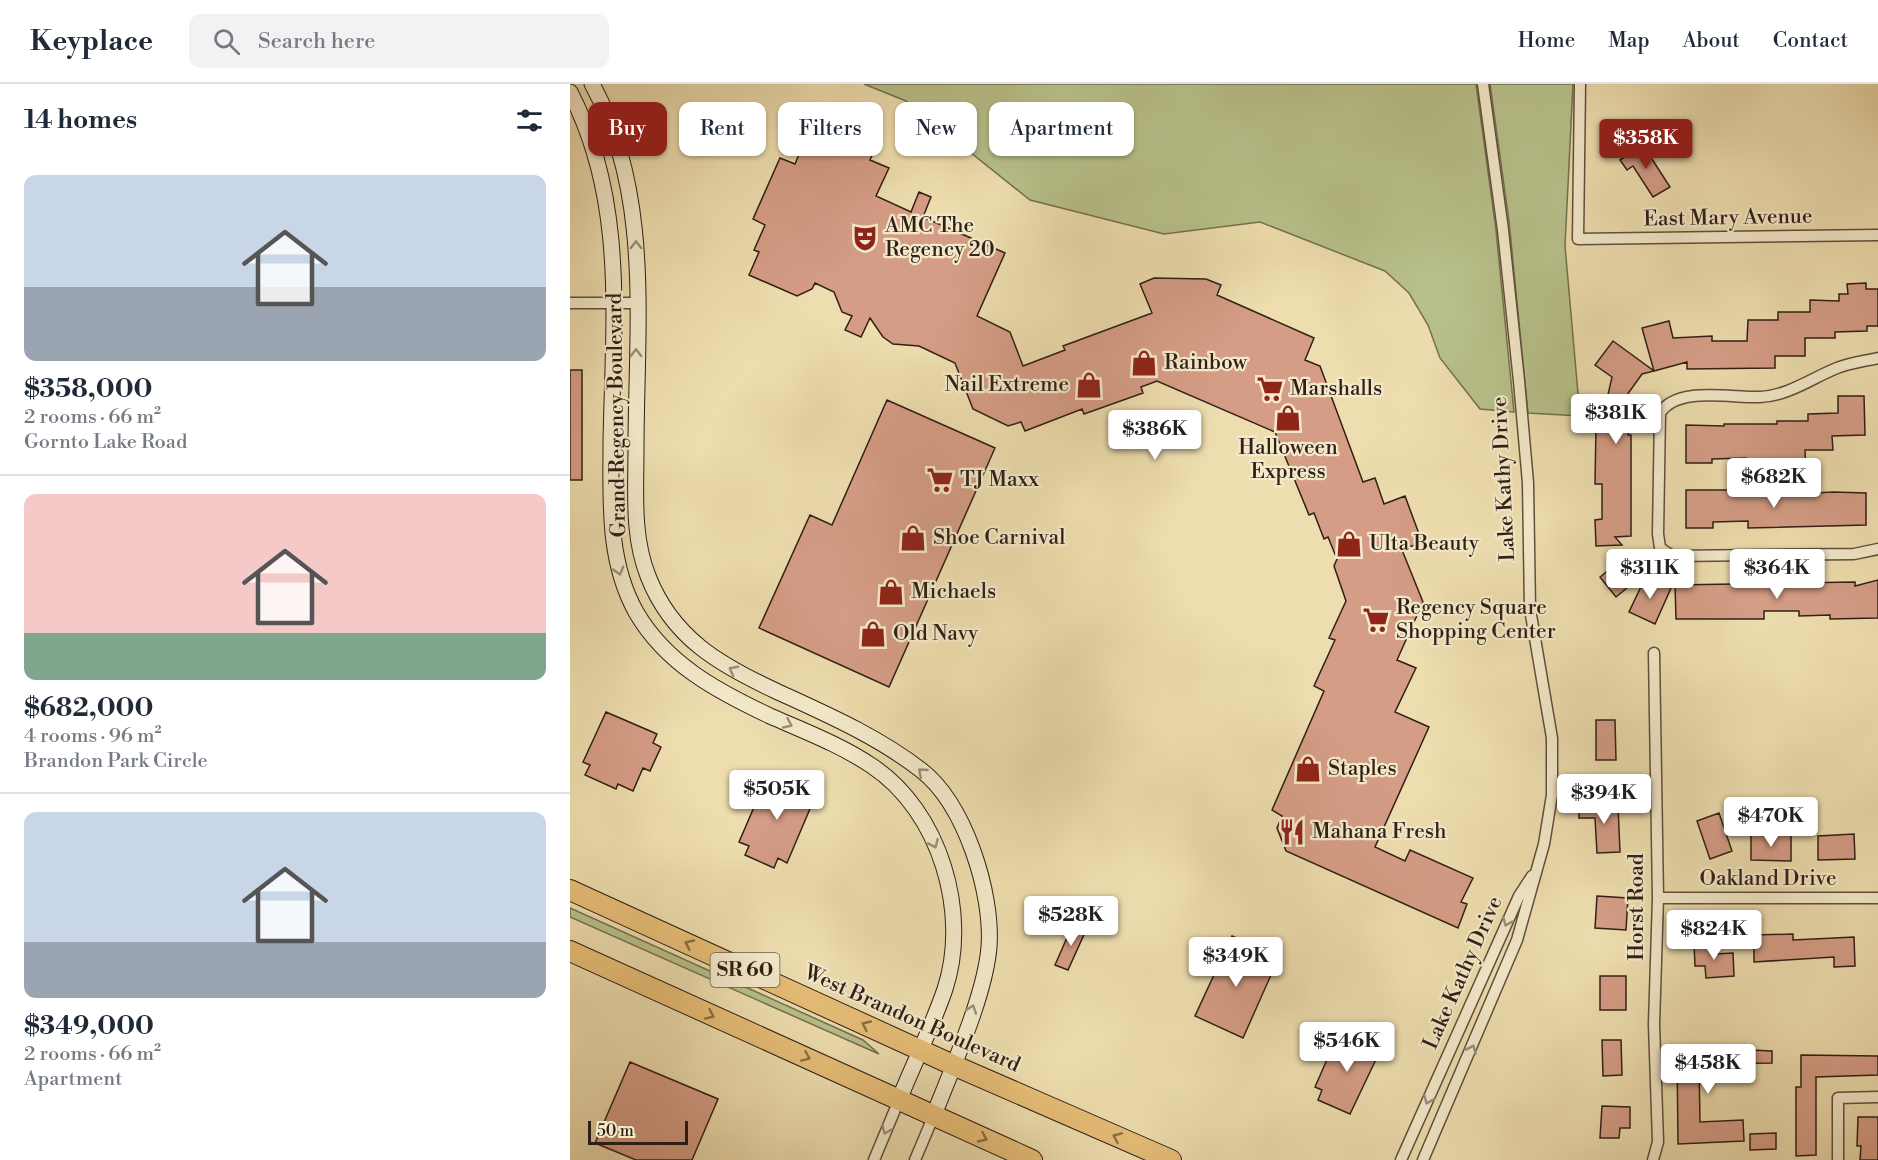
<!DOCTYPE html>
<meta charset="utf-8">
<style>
:root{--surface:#fff;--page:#f2f2f3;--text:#1f2937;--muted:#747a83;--line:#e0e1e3;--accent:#8f2418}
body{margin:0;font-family:"Libre Bodoni",serif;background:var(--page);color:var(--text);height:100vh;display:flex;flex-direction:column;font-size:22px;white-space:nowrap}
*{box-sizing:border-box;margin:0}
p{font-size:20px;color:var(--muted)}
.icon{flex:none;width:33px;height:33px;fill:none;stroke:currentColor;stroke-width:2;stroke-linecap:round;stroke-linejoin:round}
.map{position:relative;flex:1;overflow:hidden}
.side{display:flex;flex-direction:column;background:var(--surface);width:570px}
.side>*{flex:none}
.hud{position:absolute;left:18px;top:18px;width:570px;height:54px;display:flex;gap:12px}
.scale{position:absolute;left:18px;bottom:15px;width:100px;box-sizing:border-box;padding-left:6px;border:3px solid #2f1f16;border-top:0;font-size:16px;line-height:21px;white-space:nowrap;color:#2f1f16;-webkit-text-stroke:4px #f4eacb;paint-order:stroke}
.price{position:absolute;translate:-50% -51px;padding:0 14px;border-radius:6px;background:#fff;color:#222;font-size:20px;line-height:39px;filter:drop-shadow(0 2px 3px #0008)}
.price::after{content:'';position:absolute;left:50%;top:36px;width:18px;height:14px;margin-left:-9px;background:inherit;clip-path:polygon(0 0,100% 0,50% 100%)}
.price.active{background:var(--accent);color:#fff}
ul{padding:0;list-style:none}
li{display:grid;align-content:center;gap:12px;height:318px;padding:0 24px}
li+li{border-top:2px solid var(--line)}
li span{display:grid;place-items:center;height:186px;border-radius:12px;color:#555}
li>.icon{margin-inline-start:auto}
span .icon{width:108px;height:108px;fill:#fffc;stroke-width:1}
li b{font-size:26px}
h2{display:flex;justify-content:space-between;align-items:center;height:72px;padding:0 24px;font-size:26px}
.pill{padding:0 21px;border-radius:12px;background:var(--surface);box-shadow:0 2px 4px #0004;font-size:21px;line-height:54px}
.pill.active{background:var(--accent);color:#fff}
header{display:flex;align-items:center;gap:36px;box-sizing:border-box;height:84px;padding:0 30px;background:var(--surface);border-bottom:2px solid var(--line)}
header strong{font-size:28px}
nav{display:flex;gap:33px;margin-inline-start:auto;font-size:21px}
.search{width:420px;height:54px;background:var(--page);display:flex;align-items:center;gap:15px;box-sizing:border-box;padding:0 21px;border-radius:12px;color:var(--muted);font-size:22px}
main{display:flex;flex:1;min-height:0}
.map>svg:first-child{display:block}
.green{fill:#b8c18b;stroke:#747050;stroke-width:1.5}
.building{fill:#d59d86;stroke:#2f1f16;stroke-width:1.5}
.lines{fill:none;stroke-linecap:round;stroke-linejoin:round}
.street-casing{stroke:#5f4f3c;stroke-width:13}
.secondary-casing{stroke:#2f1f16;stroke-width:17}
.highway-casing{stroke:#2f1f16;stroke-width:22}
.street{stroke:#f4eacb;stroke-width:10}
.secondary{stroke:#f4eacb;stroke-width:15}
.highway{stroke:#e7bf78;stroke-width:20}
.oneway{stroke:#9b8f7a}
.oneway2{stroke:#8b6f47}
.labels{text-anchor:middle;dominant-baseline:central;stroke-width:4.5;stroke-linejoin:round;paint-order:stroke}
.shield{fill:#f4eacb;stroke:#6a5c4c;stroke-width:1.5}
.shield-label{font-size:20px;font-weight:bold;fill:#2f1f16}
.street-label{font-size:21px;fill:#2f1f16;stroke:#f4eacb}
.poi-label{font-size:21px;fill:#2f1f16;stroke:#f4eacb;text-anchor:start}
</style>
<header>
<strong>Keyplace</strong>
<div class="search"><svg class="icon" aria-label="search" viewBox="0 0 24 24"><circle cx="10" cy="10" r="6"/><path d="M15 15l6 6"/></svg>Search here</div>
<nav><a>Home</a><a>Map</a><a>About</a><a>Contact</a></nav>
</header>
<main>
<section class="side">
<h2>14 homes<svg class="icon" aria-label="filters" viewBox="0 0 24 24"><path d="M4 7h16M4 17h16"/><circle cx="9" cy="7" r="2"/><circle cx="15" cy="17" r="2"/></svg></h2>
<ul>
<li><span style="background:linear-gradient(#c9d6e8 60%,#9aa5b1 0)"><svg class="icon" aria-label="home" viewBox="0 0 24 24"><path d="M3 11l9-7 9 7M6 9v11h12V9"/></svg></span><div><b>$358,000</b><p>2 rooms · 66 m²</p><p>Gornto Lake Road</p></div></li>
<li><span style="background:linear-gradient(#f6c9c9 75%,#7fa58c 0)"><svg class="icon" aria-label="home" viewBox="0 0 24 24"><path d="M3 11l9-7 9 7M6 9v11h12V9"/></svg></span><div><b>$682,000</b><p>4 rooms · 96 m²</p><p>Brandon Park Circle</p></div></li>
<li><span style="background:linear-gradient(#c9d6e8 70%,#9aa5b1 0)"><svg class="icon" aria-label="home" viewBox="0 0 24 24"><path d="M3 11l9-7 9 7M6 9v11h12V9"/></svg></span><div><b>$349,000</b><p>2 rooms · 66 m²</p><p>Apartment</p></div></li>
</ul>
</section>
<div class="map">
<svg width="1308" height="1076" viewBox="0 0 1308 1076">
<rect width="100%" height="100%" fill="#eedeaf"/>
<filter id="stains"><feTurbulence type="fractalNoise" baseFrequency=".00333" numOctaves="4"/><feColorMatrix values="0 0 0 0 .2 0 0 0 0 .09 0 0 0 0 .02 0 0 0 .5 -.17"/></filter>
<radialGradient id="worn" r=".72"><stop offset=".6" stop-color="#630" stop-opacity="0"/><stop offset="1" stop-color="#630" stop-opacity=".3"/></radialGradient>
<path class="green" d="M294 0H906L926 146 944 328 910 325 870 274 858 241 839 209 815 187 690 138 594 150 460 116 336 17Z
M920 0H1003L995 162 1010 332 958 329 939 137Z
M0 824 293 956 309 970 0 833Z"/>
<path class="building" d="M251 36 307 61 300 76 319 84 306 112 341 128 349 108 361 113 353 133 435 169 407 232 440 248 453 282 495 266 493 262 582 229 570 200 584 194 636 195 651 201 647 211 744 254 735 276 750 282 793 398 805 394 814 420 835 412 852 458 832 466 853 518 827 576 846 584 825 628 859 643 805 763 835 777 840 766 903 794 891 818 897 820 888 844 716 767 707 744 712 732 702 726 754 607 744 602 765 556 759 554 776 517 764 482 767 475 758 453 754 455 744 429 739 431 705 348 587 297 571 303 573 309 514 330 512 325 455 347 451 338 438 342 403 325 385 279 349 262 323 260 313 253 300 234 291 253 275 246 282 232 272 228 264 208 245 199 242 205 227 212 179 191 189 168 184 166 195 141 183 135 210 74 225 80 235 56 241 59Z
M1073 61 1100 103 1083 113 1063 82 1057 86 1050 76Z
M1296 199V205H1308V242H1297V247L1265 248V254H1235V272H1205V284L1117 285V278L1084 287 1072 244 1099 237 1103 254 1142 252V257H1177L1178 236H1208V228H1240V216L1269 217V210H1278L1277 200Z
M1043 257 1084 287 1072 290 1057 311 1066 313 1058 351H1061V452L1045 453 1052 461 1026 462 1025 436 1032 435V400H1025L1026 342H1031L1042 293 1025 281Z
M0 286H12V396H0Z
M1268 312H1294L1295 351 1262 352 1263 366H1235L1236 390H1207V377L1176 376V374L1142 375V379H1116V341L1154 342V340H1207V337H1238V330L1268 329Z
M317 316 425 364 319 603 189 544 240 431 262 441Z
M1116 406H1203V411L1264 408 1296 409V441L1178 444V437L1143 438V444H1116Z
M1059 470 1075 489 1046 513 1030 493Z
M1076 492 1101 504 1085 540 1059 528Z
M1308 496V534L1260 535V531L1229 532V527H1194V535H1106L1105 501 1285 498V502Z
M36 628 87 650 83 659 91 663 80 687 73 684 63 707 48 700 46 705 15 691 20 681 13 678Z
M1026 636H1045L1046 676H1026Z
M221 692 240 700 236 709 245 713 217 779 208 774 204 784 175 771 179 762 169 758 197 693 216 701Z
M1009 719 1048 721 1050 768 1027 769 1025 734H1009Z
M1149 729 1162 767 1140 775 1127 737Z
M1284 750 1285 775 1248 776V752Z
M1181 751H1221V777L1181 776Z
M1027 812 1058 814 1056 846 1025 844Z
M503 840 516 846 498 886 485 881Z
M1223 850V856L1284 853 1285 882 1264 883V873L1184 878V851Z
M662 852 690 864 686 874 705 882 673 954 625 932Z
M1143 858 1144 870 1163 869 1164 892 1136 894 1135 882H1125L1124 859Z
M1030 892H1056V926H1030Z
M775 951 789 957 792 951 807 959 805 965 810 967 780 1030 748 1016 752 1006 745 1003 759 971 765 974Z
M1032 956H1051L1052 991 1033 992Z
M1136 964 1202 967V979L1129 980 1130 1038 1173 1036 1174 1057 1108 1060 1107 968H1136Z
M1231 971 1308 972V991L1246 993V1071L1226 1072V1003H1231Z
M60 978 148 1015 122 1076H66L25 1059Z
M1032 1022 1060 1023V1044H1050L1049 1054H1030Z
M1288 1033H1308V1076H1290L1291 1062H1287Z
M1206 1049V1065L1180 1066V1050Z"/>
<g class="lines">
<g class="street-casing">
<path id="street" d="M1010 0 1008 155 1308 151
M0 219H66
M1308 274C1295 277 1280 279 1267 284 1242 294 1218 312 1190 313 1160 314 1107 302 1090 329L1088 450 1090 464 1102 472 1284 470 1308 465
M1088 814H1308
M304 1076 329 1016
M345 1076 364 1031
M831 1076 949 812 962 792
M853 1076 947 856 974 760 982 711V654L960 525 958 399 949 297 933 146 913 0
M1083 1076 1088 1058 1084 940 1088 814 1084 569
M1268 1076V1014L1308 1013"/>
</g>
<g class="secondary-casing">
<path id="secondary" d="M22 0C83 111 66 243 66 365 66 407 62 452 78 492 102 554 150 581 206 607 256 630 307 652 351 686 395 720 423 809 419 863 415 912 382 984 364 1031
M0 8C57 117 43 239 41 359 41 416 37 476 66 528 96 580 147 607 200 632 234 647 271 661 302 682 370 727 400 829 375 905 362 943 344 979 329 1016"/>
</g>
<g class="highway-casing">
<path id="highway" d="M0 806 383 981 601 1076
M0 867 462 1076"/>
</g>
<use href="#street" class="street"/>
<use href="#secondary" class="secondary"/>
<use href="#highway" class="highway"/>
</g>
<defs><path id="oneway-chevron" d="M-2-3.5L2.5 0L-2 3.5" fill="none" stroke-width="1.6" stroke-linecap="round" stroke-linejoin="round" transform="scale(1.5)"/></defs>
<g class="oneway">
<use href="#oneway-chevron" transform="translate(66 161) rotate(-90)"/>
<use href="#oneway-chevron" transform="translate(66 269) rotate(-90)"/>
<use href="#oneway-chevron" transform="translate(49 487) rotate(74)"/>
<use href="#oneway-chevron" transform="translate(163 586) rotate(-152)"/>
<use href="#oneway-chevron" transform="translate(218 640) rotate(25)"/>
<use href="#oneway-chevron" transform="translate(352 688) rotate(-139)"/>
<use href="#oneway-chevron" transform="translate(364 760) rotate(66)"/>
<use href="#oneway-chevron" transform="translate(937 838) rotate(114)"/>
<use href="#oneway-chevron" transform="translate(402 925) rotate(-71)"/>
<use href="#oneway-chevron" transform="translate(902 965) rotate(-66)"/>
<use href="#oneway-chevron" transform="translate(858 1016) rotate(114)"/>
<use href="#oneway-chevron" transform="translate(316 1046) rotate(113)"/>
</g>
<g class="oneway2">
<use href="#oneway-chevron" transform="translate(119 860) rotate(-155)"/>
<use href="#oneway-chevron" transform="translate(140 931) rotate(24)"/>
<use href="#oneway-chevron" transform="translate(296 941) rotate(-155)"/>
<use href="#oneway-chevron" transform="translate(236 973) rotate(24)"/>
<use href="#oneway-chevron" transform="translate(547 1053) rotate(-156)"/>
<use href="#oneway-chevron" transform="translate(413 1054) rotate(25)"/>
</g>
<defs>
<g id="theatre-bare" transform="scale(2.07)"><path d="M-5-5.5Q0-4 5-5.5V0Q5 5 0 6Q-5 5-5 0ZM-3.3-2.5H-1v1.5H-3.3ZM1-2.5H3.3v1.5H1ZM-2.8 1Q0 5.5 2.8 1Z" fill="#8f2418" stroke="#f4eacb" stroke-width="2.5" paint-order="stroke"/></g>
<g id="shop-bare" transform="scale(2.07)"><path d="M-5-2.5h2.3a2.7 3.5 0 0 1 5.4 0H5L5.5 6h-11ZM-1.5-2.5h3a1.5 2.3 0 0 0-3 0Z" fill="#8f2418" stroke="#f4eacb" stroke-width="2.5" paint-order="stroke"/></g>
<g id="supermarket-bare" transform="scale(2.07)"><path d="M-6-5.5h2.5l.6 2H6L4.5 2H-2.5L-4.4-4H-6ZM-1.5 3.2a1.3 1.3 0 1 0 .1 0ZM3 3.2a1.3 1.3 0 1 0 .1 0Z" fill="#8f2418" stroke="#f4eacb" stroke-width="2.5" paint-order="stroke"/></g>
<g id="restaurant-bare" transform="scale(2.07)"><path d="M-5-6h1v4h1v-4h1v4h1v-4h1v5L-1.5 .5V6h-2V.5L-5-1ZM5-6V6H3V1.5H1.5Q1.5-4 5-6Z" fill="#8f2418" stroke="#f4eacb" stroke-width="2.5" paint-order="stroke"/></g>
</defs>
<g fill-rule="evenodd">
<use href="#theatre-bare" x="295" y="154"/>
<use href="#shop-bare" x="574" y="279"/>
<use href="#shop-bare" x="519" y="301"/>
<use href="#supermarket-bare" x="700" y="305"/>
<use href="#shop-bare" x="718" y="334"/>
<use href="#supermarket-bare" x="370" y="396"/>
<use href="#shop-bare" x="343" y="454"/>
<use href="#shop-bare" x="779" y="460"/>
<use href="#shop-bare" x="321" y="508"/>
<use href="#supermarket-bare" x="806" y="536"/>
<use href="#shop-bare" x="303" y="550"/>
<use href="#shop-bare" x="738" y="685"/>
<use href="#restaurant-bare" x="722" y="748"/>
</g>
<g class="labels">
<rect class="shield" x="140.5" y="869" width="69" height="34" rx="4.5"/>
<g class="shield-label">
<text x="175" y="886">SR 60</text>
</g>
<g class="street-label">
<text transform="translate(1158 134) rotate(-1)">East Mary Avenue</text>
<text transform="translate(47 331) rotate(-91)">Grand Regency Boulevard</text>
<text transform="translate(934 395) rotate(-93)">Lake Kathy Drive</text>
<text x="1198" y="795">Oakland Drive</text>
<text transform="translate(1067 823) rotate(-90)">Horst Road</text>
<text transform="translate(893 889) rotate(-66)">Lake Kathy Drive</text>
<text transform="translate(342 935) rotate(24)">West Brandon Boulevard</text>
</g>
<g class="poi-label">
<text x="315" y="142">AMC The<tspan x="315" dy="24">Regency 20</tspan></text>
<text x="594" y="279">Rainbow</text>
<text x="499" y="301" text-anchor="end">Nail Extreme</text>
<text x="720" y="305">Marshalls</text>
<text x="718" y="364" text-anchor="middle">Halloween<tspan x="718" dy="24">Express</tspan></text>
<text x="390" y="396">TJ Maxx</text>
<text x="363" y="454">Shoe Carnival</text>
<text x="799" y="460">Ulta Beauty</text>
<text x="341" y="508">Michaels</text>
<text x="826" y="524">Regency Square<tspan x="826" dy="24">Shopping Center</tspan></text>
<text x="323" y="550">Old Navy</text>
<text x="758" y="685">Staples</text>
<text x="742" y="748">Mahana Fresh</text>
</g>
</g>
<rect width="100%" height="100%" filter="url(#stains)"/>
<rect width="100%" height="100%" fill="url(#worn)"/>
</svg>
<div class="scale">50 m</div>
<b class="price active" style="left:1076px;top:86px">$358K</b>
<b class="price" style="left:1046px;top:361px">$381K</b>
<b class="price" style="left:585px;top:377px">$386K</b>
<b class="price" style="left:1204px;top:425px">$682K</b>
<b class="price" style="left:1080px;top:516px">$311K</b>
<b class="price" style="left:1207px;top:516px">$364K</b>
<b class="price" style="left:207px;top:737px">$505K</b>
<b class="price" style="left:1034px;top:741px">$394K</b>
<b class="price" style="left:1201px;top:764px">$470K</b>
<b class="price" style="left:501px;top:863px">$528K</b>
<b class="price" style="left:1144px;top:877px">$824K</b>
<b class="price" style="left:666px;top:904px">$349K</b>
<b class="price" style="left:777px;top:989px">$546K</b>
<b class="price" style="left:1138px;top:1011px">$458K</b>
<div class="hud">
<a class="pill active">Buy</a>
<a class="pill">Rent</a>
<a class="pill">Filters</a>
<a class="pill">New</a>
<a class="pill">Apartment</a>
</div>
</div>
</main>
